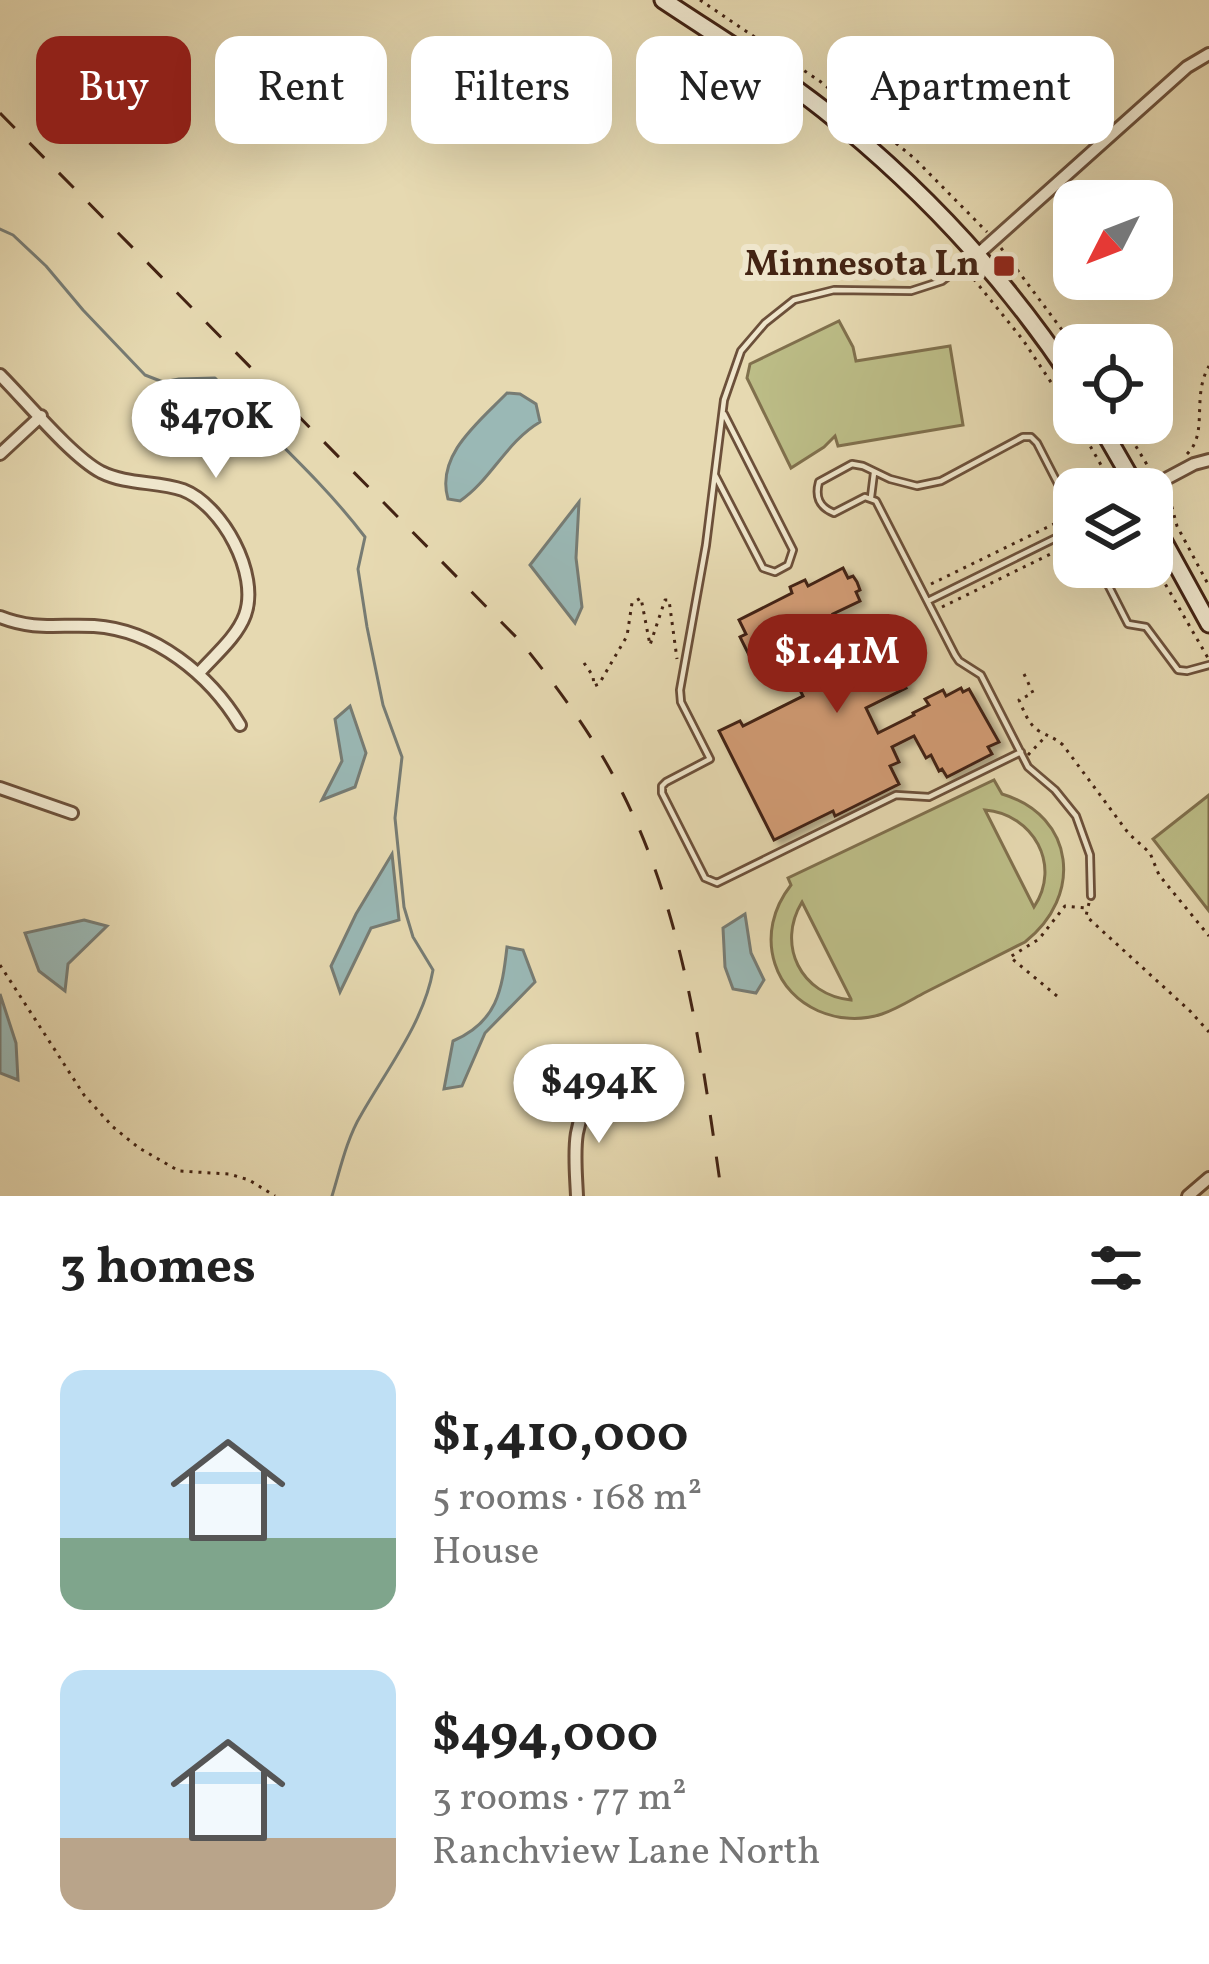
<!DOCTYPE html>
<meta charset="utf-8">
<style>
:root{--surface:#fff;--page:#f6f6f6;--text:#222;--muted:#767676;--accent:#8f2418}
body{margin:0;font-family:Vollkorn,serif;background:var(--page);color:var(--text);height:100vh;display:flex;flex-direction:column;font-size:45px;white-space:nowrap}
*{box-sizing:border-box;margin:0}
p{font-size:39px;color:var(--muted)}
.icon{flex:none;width:66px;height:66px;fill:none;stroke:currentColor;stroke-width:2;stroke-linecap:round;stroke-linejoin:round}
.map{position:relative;height:1196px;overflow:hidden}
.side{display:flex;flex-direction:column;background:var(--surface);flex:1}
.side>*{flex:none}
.hud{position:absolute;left:36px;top:36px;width:1137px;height:108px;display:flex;gap:24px}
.needle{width:78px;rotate:228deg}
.fabs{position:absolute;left:1053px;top:180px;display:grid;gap:24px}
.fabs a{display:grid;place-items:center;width:120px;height:120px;border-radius:24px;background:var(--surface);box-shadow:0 12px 48px #0002;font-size:60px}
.price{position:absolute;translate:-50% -102px;padding:0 27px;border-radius:42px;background:#fff;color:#222;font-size:39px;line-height:78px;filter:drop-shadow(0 3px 6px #0008)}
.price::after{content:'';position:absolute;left:50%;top:72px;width:36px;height:27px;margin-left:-18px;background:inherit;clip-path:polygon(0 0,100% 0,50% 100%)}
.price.on{background:var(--accent);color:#fff}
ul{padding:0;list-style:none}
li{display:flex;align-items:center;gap:36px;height:300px;padding:0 60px}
li span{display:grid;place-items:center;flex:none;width:336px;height:240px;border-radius:24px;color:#555}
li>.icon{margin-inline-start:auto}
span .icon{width:144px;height:144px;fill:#fffc;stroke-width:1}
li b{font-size:51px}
h2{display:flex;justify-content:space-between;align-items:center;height:144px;padding:0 60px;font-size:51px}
.tag{padding:0 42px;border-radius:24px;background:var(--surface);box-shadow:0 12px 48px #0002;font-size:42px;line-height:108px}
.tag.on{background:var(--accent);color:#fff}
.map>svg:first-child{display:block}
.green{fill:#bcbd87;stroke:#80704d;stroke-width:3;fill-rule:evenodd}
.water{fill:#9ab8b5;stroke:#777c74;stroke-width:3}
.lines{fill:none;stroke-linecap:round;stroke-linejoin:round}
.stream{stroke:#777c74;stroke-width:3}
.building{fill:#d29c75;stroke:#432313;stroke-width:3;filter:url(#shadow)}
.lane-casing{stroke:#6c503a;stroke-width:10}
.street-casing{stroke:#6c503a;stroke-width:16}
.secondary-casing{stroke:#432313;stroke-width:21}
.path{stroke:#432313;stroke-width:3;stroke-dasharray:3 6;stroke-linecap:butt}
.lane{stroke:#efe6cc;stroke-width:4.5}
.street{stroke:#efe6cc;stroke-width:10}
.secondary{stroke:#efe6cc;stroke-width:15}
.rail{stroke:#432313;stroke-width:3;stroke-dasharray:21 21;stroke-linecap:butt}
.poi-dot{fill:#8f2418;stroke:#efe6cc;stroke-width:4.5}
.labels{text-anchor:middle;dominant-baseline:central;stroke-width:12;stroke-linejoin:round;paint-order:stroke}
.poi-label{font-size:36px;font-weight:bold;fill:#432313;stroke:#efe6cc;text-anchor:end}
</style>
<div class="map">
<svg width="1209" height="1196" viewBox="0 0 1209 1196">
<defs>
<filter id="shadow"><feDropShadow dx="6" dy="4" stdDeviation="3" flood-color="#0004"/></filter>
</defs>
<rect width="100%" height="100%" fill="#e6d9b1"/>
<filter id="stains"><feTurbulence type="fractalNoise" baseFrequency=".00167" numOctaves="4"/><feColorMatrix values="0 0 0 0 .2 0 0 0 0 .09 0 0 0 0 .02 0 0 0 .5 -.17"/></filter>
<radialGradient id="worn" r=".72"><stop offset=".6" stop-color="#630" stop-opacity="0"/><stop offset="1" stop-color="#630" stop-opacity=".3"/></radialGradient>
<path class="green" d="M839 321 853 347 856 361 950 346 963 425 838 446 835 436 824 447 791 468 747 378 750 364Z
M994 780 1002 794C1076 816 1083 897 1025 942 991 959 958 976 924 993 911 1000 897 1009 882 1014 840 1028 789 1008 775 964 766 936 773 908 791 885L788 878ZM985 810C1033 814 1062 865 1034 907ZM802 902 851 999V1000C801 995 776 945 802 902Z
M1209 795V911L1153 839Z"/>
<path class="water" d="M507 393 520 394 536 404 540 422C506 442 491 480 460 501L448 499C435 455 480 421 507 393Z
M579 502 576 558 582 607 575 623 530 565Z
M350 706 366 753 355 787 322 800 342 761 335 719Z
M392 854 399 920 371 928 340 992 331 966 356 914Z
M745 914 751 953 764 980 756 993 733 989 725 967 723 928Z
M84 920 107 926 68 964 65 991 39 971 25 933Z
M507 947 523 950 535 982 485 1033 462 1086 444 1089 453 1041C497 1022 502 991 507 947Z
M0 994 16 1043 18 1080 0 1073Z"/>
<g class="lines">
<path class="stream" d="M0 229 13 235 46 266 83 310 145 375 163 382 179 379 215 378C265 431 321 479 365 537L358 569 367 627 383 705 402 757 395 818 404 907 413 937 433 970C424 1022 387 1069 361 1115 347 1138 340 1170 332 1196"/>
</g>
<path class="building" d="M843 568 848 578 853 576 857 582 860 590 856 592 860 601 833 614 859 666 888 652 892 662 897 659 906 676 901 678 906 688 866 708 878 733 914 715 913 713 929 705 925 699 943 690 946 696 961 688 963 692 969 689 999 742 988 747 992 754 947 777 942 769 939 771 931 755 926 758 914 736 892 747 899 762 890 766 899 784 835 816 833 811 774 840 719 731 740 721 743 726 803 696 778 646 751 659 740 637 746 634 739 620 792 593 790 587 805 580 808 586Z"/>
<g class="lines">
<g class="lane-casing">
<path id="lane" d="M975 256 942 281 911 291 834 290 794 300 765 323 741 351 724 400 706 545 680 690 681 702 710 759 666 782 662 786V793L705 878 717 883 896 795 929 797 1021 752
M715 475 763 568 775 572 788 565 793 550 724 414
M871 497 874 473
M1074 515 1037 443 1031 437H1023L941 481 917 486 890 479 863 466 852 464 819 482C815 497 819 507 834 513L865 497 876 501 955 655 959 661 981 675 1028 767 1055 790 1076 816 1090 855 1091 896
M1099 567 1128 624 1146 627 1178 670 1187 671 1209 665
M928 601 1074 529"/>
</g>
<g class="street-casing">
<path id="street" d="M978 254 1187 67 1209 54
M0 375C26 401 71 456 101 472 127 485 157 481 183 490 222 505 260 574 245 615 237 637 214 656 199 673
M0 454 41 416
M1147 489 1194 464 1209 460
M0 617C35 631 59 624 94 626 155 630 210 675 240 725
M0 788 72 813
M577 1196C575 1152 570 1125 597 1087
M1188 1196 1209 1178"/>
</g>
<g class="secondary-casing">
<path id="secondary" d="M663 0C717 36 773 70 824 110 922 188 1005 277 1074 382
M1099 423 1137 489
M1152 520 1209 624"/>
</g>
<path class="path" d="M700 0 821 82 914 158 987 232
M1001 248 1074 346
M968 272 1023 340 1074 417
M1077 423 1109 479
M1122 423 1152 473
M1187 454C1209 433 1191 397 1209 366
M1090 489 1109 479 1113 486 1117 484
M1163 491 1170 500 1177 526 1209 586
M1152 561 1208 658
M931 584 1058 522 1060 516 1055 507 1060 505
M942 607 1071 544 1074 545
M584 663 593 676 594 686 599 684 627 636 632 603 641 598 650 645 665 600H669L677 659
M1024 674 1033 693 1019 700C1024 711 1028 724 1039 731 1048 736 1055 738 1063 745L1129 834 1150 853 1159 875 1209 936
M1028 755 1046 736
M1089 903 1086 916 1190 1011 1209 1032
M0 965 84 1095 113 1127 139 1148 179 1171 229 1174 249 1180 275 1196
M1057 996 1010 957 1039 939 1065 906 1086 908"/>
<use href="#lane" class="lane"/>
<use href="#street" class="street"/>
<use href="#secondary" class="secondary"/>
<path class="rail" d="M0 113 520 641C559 689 595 738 623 794 686 920 702 1059 722 1196"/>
</g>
<rect class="poi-dot" x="992" y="254" width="24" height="24" rx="6"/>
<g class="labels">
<g class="poi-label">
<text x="980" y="266">Minnesota Ln</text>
</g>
</g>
<rect width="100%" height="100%" filter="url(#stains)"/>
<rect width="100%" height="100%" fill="url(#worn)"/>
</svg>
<div class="fabs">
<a><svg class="needle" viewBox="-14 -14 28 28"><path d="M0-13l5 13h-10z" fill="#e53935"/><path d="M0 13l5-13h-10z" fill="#767676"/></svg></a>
<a><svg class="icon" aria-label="locate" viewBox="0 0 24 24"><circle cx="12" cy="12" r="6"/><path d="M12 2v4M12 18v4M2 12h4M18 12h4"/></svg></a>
<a><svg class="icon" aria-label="layers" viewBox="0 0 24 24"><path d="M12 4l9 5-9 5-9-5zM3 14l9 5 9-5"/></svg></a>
</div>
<b class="price" style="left:216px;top:481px">$470K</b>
<b class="price on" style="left:837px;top:716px">$1.41M</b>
<b class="price" style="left:599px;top:1146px">$494K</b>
<div class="hud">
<a class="tag on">Buy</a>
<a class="tag">Rent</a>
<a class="tag">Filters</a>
<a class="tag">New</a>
<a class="tag">Apartment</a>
</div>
</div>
<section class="side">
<h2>3 homes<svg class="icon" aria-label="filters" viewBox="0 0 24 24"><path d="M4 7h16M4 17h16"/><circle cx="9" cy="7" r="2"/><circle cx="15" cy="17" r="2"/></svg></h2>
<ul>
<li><span style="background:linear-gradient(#bfe0f5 70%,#7fa58c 0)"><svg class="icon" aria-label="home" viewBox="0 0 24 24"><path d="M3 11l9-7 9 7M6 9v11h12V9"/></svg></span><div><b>$1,410,000</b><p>5 rooms · 168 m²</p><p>House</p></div></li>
<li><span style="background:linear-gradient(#bfe0f5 70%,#b9a48a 0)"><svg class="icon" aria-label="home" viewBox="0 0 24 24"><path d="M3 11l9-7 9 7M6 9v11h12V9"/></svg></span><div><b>$494,000</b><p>3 rooms · 77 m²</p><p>Ranchview Lane North</p></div></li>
</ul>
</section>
